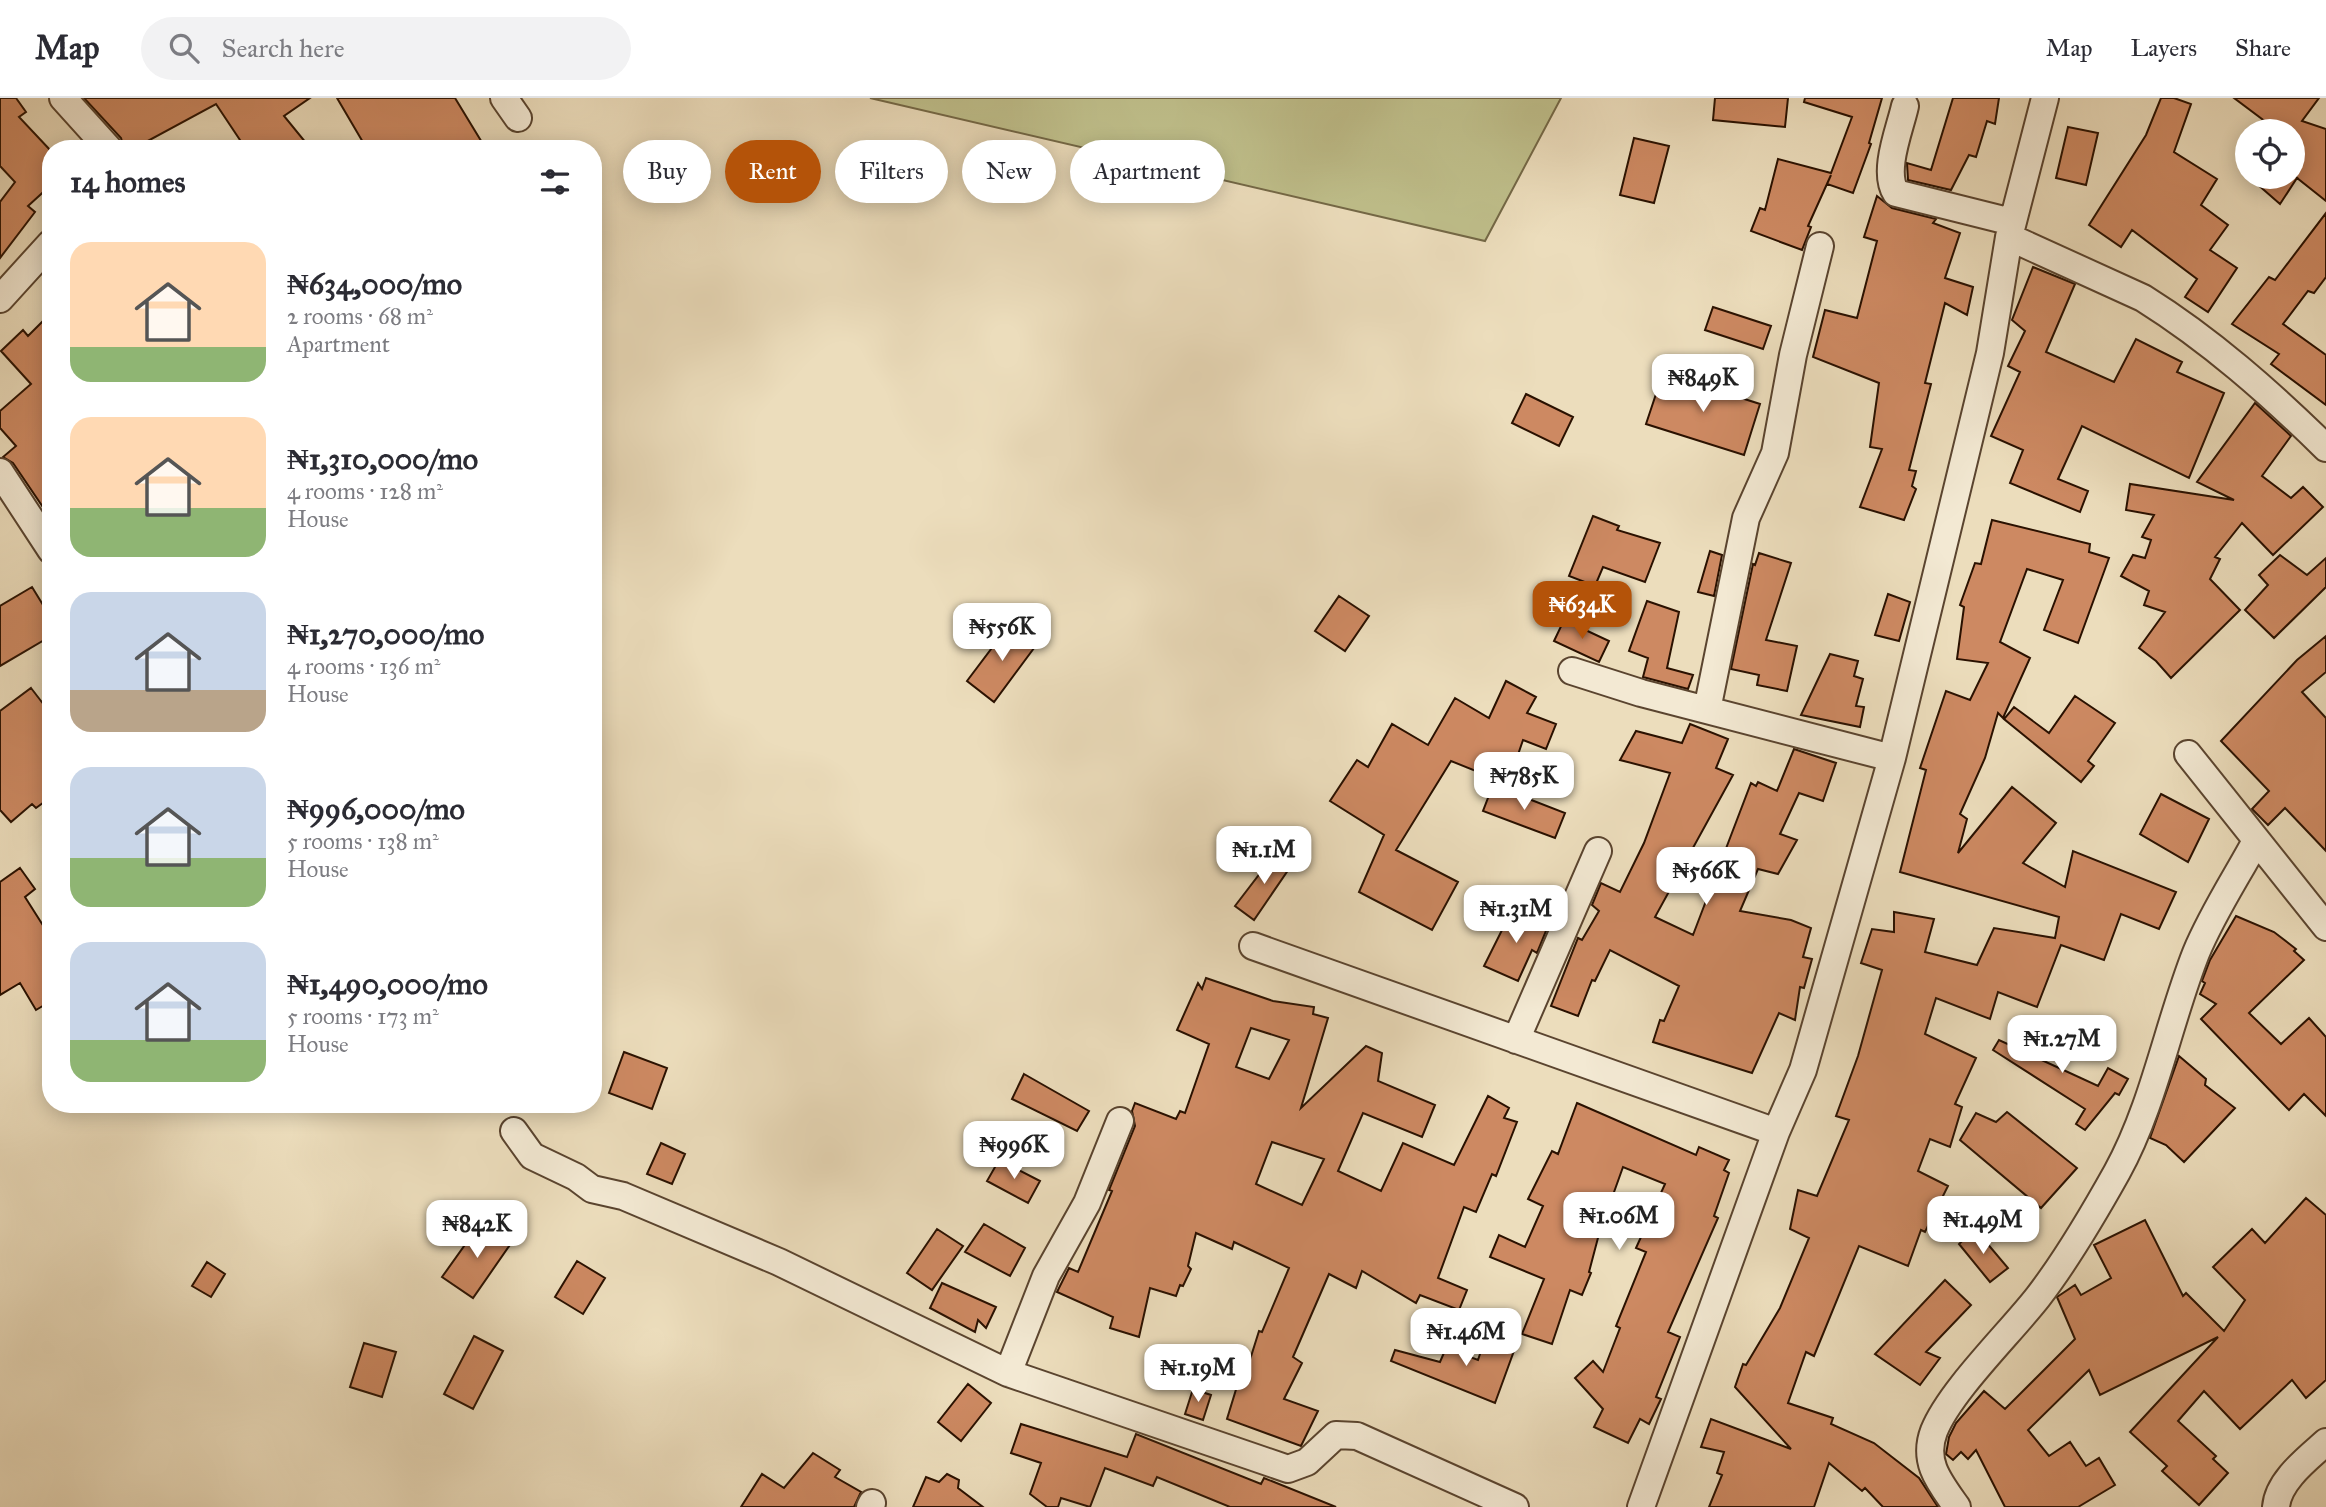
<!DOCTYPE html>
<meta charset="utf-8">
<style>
:root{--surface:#fff;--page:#f2f2f3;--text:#2b2b33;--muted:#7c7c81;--line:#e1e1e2;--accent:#b45309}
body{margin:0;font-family:"IM FELL Great Primer",serif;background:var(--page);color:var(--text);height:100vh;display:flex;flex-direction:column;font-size:26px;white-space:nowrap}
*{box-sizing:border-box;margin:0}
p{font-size:23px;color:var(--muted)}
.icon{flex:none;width:38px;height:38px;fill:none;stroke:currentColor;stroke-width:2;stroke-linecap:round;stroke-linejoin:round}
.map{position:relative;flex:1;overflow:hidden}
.side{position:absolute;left:42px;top:42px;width:560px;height:973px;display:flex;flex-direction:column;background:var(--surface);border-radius:28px;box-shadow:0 4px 18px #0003}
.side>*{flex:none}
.guide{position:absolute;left:623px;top:42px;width:665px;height:63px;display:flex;gap:14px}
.fabs{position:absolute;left:2235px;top:21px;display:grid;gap:14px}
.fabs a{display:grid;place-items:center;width:70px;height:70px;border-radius:50%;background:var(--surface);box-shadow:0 4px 18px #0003;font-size:35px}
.price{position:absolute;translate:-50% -60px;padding:0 16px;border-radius:14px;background:#fff;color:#222;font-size:23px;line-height:46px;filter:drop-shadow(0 2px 4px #0008)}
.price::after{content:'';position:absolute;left:50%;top:42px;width:21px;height:16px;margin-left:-10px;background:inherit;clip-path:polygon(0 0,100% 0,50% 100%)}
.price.selected{background:var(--accent);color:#fff}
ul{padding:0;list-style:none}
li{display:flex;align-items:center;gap:21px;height:175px;padding:0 28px}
li span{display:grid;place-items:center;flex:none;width:196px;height:140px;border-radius:21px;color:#555}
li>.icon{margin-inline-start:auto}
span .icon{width:84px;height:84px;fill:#fffc;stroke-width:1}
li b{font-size:30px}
h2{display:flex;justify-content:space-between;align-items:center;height:84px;padding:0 28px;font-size:30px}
.pill{padding:0 24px;border-radius:32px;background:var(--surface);box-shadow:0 4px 18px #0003;font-size:24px;line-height:63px}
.pill.selected{background:var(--accent);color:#fff}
header{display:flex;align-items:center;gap:42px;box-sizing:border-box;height:98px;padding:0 35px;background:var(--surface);border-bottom:2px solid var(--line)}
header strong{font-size:33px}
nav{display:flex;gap:38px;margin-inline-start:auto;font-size:24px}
.search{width:490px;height:63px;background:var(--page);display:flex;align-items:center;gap:18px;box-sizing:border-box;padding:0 24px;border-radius:38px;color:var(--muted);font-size:26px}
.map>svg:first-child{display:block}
.green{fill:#bfbf8b;stroke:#746846;stroke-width:2}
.building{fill:#cd8962;stroke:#2a1100;stroke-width:2;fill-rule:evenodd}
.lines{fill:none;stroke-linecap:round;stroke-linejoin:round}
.minor-casing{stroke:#5a442f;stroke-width:30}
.minor{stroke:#f3e9d3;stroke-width:26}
</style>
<header>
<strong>Map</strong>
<div class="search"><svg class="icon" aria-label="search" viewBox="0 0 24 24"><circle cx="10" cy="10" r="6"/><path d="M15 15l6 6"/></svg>Search here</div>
<nav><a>Map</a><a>Layers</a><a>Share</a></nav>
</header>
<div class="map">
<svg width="2326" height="1409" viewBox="0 0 2326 1409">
<rect width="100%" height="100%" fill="#ecddbc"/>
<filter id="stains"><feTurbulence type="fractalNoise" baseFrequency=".00286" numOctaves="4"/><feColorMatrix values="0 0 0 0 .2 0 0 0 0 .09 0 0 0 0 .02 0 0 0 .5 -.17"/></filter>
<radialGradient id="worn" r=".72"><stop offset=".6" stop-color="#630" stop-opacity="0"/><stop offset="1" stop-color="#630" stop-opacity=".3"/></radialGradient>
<path class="green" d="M870 0H1561L1485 143Z"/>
<path class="building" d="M0 0H16L26 14 19 19 51 53V87L28 108 35 114 0 160V104L15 84 0 68Z
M84 0H310L284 18 311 51H246L216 6 133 51H124L121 40Z
M337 0H455L486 51H367Z
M1715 0H1788L1785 29 1713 22Z
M1805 0H1882L1869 45 1871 46 1853 95 1827 86 1831 77 1808 128 1811 129 1802 152 1751 133 1760 110 1765 112 1778 61 1831 75 1852 19 1804 4Z
M1953 0H1999L1995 26 1987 23 1976 59 1969 57 1951 92 1908 82 1907 65 1931 72Z
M2161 0H2174L2191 6 2174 54 2217 81 2201 107 2228 127 2210 152 2237 170 2208 214 2185 199 2197 181 2132 132 2121 149 2089 127 2146 37Z
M2234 0H2319L2302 23 2326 31V103L2297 80 2280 106 2249 79H2296L2292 76V33H2278Z
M2068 29 2098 35 2086 87 2056 80Z
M1634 40 1669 48 1654 105 1620 97Z
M1877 98 1892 110 1936 121 1933 125 1960 135 1945 180 1973 189 1967 217 1945 205 1925 285 1931 286 1909 372 1916 373 1912 388 1916 391 1904 422 1860 409 1882 351 1870 349 1879 285 1813 259 1825 212 1857 220 1877 143 1864 139Z
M2326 115V179L2314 195 2308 193 2283 226 2326 257V307L2271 266 2279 256 2232 226 2269 179 2275 182Z
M2033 169 2075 186 2046 254 2114 284 2136 241 2182 264 2177 274 2224 295 2189 380 2082 328 2058 381 2088 393 2080 414 2010 385 2023 352 1991 338 2020 274 2008 268 2025 233 2012 222Z
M1713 209 1771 228 1763 251 1705 232Z
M51 215V421L13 365 3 359 16 348 0 330V313L31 286 1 253 23 232 28 238Z
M1663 275 1760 306 1744 357 1646 326Z
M1526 296 1573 319 1559 348 1512 325Z
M2255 305 2291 338 2262 378 2291 400 2303 389 2323 409 2273 457 2242 425 2215 459 2220 461 2210 481 2240 512 2171 580 2156 563 2139 550 2165 514 2144 507 2149 493 2121 478 2133 457 2145 460 2151 442 2142 439 2154 417 2126 412 2130 386 2234 402 2197 384Z
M1593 418 1619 428 1617 432 1660 445 1645 484 1603 469 1595 488 1569 478Z
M1992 422 2090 446 2089 454 2109 460 2078 545 2044 532 2063 482 2027 471 2000 544 2030 560 2003 620 1998 615 1985 660 1960 716 1967 721 1958 755 2012 689 2056 725 2023 765 2065 789 2073 753 2176 794 2159 831 2121 816 2104 862 2061 847 2037 909 1998 894 1990 921 1936 900 1925 936 1976 960 1955 1006 1962 1009 1950 1049 1930 1041 1918 1073 1948 1088 1925 1134 1921 1132 1908 1168 1859 1148 1814 1258 1806 1254 1788 1305 1833 1320 1831 1326 1874 1345 1919 1380 1938 1409H1883L1865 1390 1862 1393 1829 1365 1814 1409H1709L1722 1377 1717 1375 1724 1354 1701 1349 1711 1321 1791 1351 1735 1289 1743 1266 1746 1267 1780 1210 1809 1140 1790 1131 1798 1092 1817 1098 1849 1022 1836 1018 1858 958 1882 872 1861 865 1872 831 1894 834V814L1934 821 1925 854 1977 867 1994 830 2055 840 2059 819 1900 774 1926 672 1920 670 1946 593 1970 602 1988 565 1957 561 1964 509 1960 507 1975 465 1981 466Z
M1710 453 1722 457 1714 498 1698 494Z
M1759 455 1791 465 1766 542 1797 548 1787 593 1757 587 1759 577 1731 571 1753 466 1755 467Z
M2280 457 2307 477 2326 460V489L2274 540 2245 512 2268 487 2259 477Z
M32 489 51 520V538L0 568V508Z
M1888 496 1910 504 1899 543 1875 537Z
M1339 498 1369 518 1345 553 1315 533Z
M1647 503 1679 514 1667 570 1693 577 1688 591 1643 579 1648 560 1629 553Z
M1564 522 1609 543 1599 564 1554 543Z
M1010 526 1037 546 994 604 967 583Z
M2326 538V574L2302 594 2326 620V753L2285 710 2268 727 2252 711 2269 693 2221 643 2297 562Z
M1830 556 1858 563 1854 578 1863 581 1856 608 1864 609 1860 629 1801 617Z
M1506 583 1536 599 1527 615 1556 626 1546 651 1523 642 1508 686 1451 663 1396 752 1458 784 1432 832 1359 794 1384 737 1330 703 1357 662 1368 669 1392 626 1428 647 1455 600 1489 620Z
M31 590 51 616V699L36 710 32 706 11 724 0 712V613Z
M2075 598 2115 625 2088 663 2094 668 2081 684 2004 621 2014 609 2049 635Z
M1690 626 1728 641 1716 670 1733 677 1655 819 1693 837 1751 685 1756 688 1758 684 1777 693 1794 651 1836 665 1823 703 1799 695 1780 736 1797 742 1778 776 1758 771 1740 813 1791 822 1811 830 1803 859 1812 861 1804 890 1800 889 1795 922 1779 915 1752 975 1653 944 1660 922 1664 923 1679 888 1610 852 1595 883 1592 882 1578 918 1551 908 1578 840 1582 842 1599 813 1592 807 1601 785 1620 794 1644 745 1670 675 1620 662 1636 633 1682 645Z
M1493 687 1565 715 1555 740 1483 713Z
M2161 696 2209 721 2188 764 2140 736Z
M1277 753 1293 765 1254 822 1235 808Z
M20 770 35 791 25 799 51 840V903L36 912 20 885 0 897V784Z
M1512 812 1548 828 1537 855 1532 852 1518 883 1484 868Z
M2236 818 2274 834 2296 851 2294 853 2304 862 2249 915 2281 946 2309 920 2326 939V1018L2304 996 2289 1012 2201 921 2216 906 2200 896 2205 885 2202 883 2210 862Z
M1206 880 1273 903 1314 909 1313 916 1328 920 1301 1010 1366 948 1382 955 1378 983 1435 1007 1422 1039 1363 1015 1338 1073 1381 1093 1403 1045 1454 1067 1488 998 1509 1010 1504 1020 1517 1024 1496 1078 1492 1076 1476 1114 1464 1109 1438 1180 1467 1192 1459 1212 1420 1197 1416 1205 1362 1173 1356 1190 1329 1176 1293 1259 1302 1265 1284 1301 1318 1313 1301 1348 1227 1321 1238 1285 1242 1287 1259 1233 1262 1234 1289 1170 1234 1144 1232 1151 1196 1135 1188 1168 1191 1171 1183 1188 1180 1187 1176 1198 1150 1190 1139 1239 1110 1230 1113 1219 1057 1194 1069 1170 1078 1174 1112 1093 1109 1092 1135 1028 1132 1013 1135 1005 1176 1021 1180 1013 1185 1015 1209 946 1177 932 1198 885 1202 891ZM1251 930 1289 942 1269 981 1236 969ZM1272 1044 1324 1061 1302 1107 1256 1086Z
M2030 922 2048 932 2033 958 2098 988 2108 970 2128 981 2119 997 2115 995 2085 1032 2076 1026 2085 1011 1993 952 1999 942 2014 949Z
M624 954 667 970 652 1011 609 995Z
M2179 958 2206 981 2205 987 2235 1010 2184 1064 2166 1047 2150 1040Z
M1024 976 1089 1013 1077 1033 1012 1001Z
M1577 1005 1696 1057 1699 1049 1729 1062 1724 1072 1729 1075 1714 1118 1718 1120 1668 1234 1680 1239 1656 1299 1661 1301 1649 1326 1640 1321 1628 1345 1594 1329 1603 1311 1575 1280 1593 1263 1603 1274 1620 1230 1616 1228 1646 1154 1636 1150 1665 1086 1623 1069 1599 1136 1589 1174 1591 1175 1582 1197 1570 1192 1552 1246 1522 1236 1544 1181 1490 1159 1499 1137 1525 1149 1543 1108 1528 1101 1552 1053 1558 1056Z
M2007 1014 2077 1070 2041 1110 1960 1042 1976 1015 1996 1024Z
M661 1045 685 1056 672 1086 647 1076Z
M999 1062 1040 1083 1028 1105 987 1083Z
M2306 1100 2326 1117V1282L2306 1300 2292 1282 2240 1331 2204 1293 2178 1323 2216 1358 2213 1361 2228 1375 2199 1407 2162 1373 2167 1368 2130 1334 2218 1239 2100 1297 2089 1272 2028 1332 2049 1358 2070 1344 2086 1368 2099 1360 2115 1387 2078 1409H2005L1976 1352 1968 1361 1961 1354 1953 1362 1946 1356 1949 1339 1956 1325 1984 1293 2005 1311 2075 1241 2057 1199 2075 1187 2081 1197 2111 1180 2094 1147 2145 1122 2183 1198 2186 1195 2224 1233 2245 1202 2213 1169 2252 1131 2265 1145Z
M482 1123 512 1144 473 1200 442 1179Z
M984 1126 1025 1150 1010 1178 965 1154Z
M937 1131 963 1148 932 1192 907 1175Z
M1975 1131 2008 1170 1990 1184 1959 1146Z
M577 1163 605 1180 583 1216 555 1199Z
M207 1164 225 1176 211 1199 192 1188Z
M1945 1182 1971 1207 1926 1254 1940 1260 1920 1287 1875 1256Z
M942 1185 996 1209 986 1230 978 1222 975 1234 930 1210Z
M474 1238 503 1253 473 1311 444 1296Z
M1486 1238 1515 1250 1495 1305 1391 1263 1395 1252 1440 1264 1446 1250 1478 1262Z
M364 1245 396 1254 382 1299 350 1289Z
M968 1286 991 1305 961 1343 938 1324Z
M1193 1291 1211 1297 1203 1322 1185 1316Z
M1021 1326 1127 1359 1136 1336 1261 1386 1264 1380 1336 1409H1230L1157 1379 1153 1388 1105 1370 1090 1409 1061 1400 1058 1409H1047L1030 1396 1041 1365 1011 1355Z
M813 1355 840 1372 835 1379 861 1394 854 1409H741L762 1376 784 1390Z
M947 1376 959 1382 958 1390 983 1409H913L926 1379 939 1384Z"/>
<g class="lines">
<g class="minor-casing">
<path id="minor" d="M63 0 109 51
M504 0 518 20
M1905 8C1900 31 1882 73 1896 95L2012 124
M2009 139 2143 200C2210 242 2269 294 2326 350
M0 201 50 146
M0 374 51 452
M1572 573 1641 595 1892 660
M1707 612 1746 420 1775 355 1793 257 1820 148
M2188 656 2326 829
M1253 848 1776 1034
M1516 942 1598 753
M1120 1023 1087 1105 1046 1178 1008 1275 1288 1371 1307 1364 1336 1337 1357 1338 1515 1409
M514 1033 532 1058 576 1079 592 1091 623 1098 779 1164 1008 1275
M870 1409 872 1405
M1641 1409 1776 1034 1803 972 1892 660 1990 255 2009 139 2045 0
M1957 1409C1940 1385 1922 1364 1934 1333 1950 1293 2009 1236 2038 1199 2068 1160 2093 1117 2117 1074 2154 1007 2168 926 2196 855 2212 816 2236 780 2256 743
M2276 1409C2278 1383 2307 1361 2326 1344"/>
</g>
<use href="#minor" class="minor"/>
</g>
<rect width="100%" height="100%" filter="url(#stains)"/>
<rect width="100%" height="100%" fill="url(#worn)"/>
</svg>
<div class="fabs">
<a><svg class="icon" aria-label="locate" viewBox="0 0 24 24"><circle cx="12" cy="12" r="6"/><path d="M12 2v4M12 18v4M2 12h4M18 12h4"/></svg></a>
</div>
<b class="price" style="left:1703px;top:316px">₦849K</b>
<b class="price selected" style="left:1582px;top:543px">₦634K</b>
<b class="price" style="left:1002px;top:565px">₦556K</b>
<b class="price" style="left:1524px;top:714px">₦785K</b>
<b class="price" style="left:1264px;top:788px">₦1.1M</b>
<b class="price" style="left:1706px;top:809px">₦566K</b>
<b class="price" style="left:1516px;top:847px">₦1.31M</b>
<b class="price" style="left:2062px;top:977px">₦1.27M</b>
<b class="price" style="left:1014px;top:1083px">₦996K</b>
<b class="price" style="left:1619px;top:1154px">₦1.06M</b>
<b class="price" style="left:1983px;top:1158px">₦1.49M</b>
<b class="price" style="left:477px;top:1162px">₦842K</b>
<b class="price" style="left:1466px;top:1270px">₦1.46M</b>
<b class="price" style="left:1198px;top:1306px">₦1.19M</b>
<div class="guide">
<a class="pill">Buy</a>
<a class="pill selected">Rent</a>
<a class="pill">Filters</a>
<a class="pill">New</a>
<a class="pill">Apartment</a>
</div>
<section class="side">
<h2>14 homes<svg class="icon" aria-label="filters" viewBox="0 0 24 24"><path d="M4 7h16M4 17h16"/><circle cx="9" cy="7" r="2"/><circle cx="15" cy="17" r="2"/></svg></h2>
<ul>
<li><span style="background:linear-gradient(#ffd9b3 75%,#8fb573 0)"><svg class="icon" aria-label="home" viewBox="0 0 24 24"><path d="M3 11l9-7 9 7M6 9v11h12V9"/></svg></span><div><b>₦634,000/mo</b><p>2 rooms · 68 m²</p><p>Apartment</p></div></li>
<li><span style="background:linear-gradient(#ffd9b3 65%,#8fb573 0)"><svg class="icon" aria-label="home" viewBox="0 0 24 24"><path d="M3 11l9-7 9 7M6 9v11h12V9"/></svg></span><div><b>₦1,310,000/mo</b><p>4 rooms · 128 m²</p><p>House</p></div></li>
<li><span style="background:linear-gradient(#c9d6e8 70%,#b9a48a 0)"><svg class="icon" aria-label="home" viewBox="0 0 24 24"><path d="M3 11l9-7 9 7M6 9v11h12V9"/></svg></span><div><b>₦1,270,000/mo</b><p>4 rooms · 136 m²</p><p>House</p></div></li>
<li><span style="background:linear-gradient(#c9d6e8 65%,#8fb573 0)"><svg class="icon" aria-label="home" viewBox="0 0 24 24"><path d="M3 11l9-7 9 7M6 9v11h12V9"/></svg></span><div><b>₦996,000/mo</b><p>5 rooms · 138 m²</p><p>House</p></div></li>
<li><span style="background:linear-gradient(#c9d6e8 70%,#8fb573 0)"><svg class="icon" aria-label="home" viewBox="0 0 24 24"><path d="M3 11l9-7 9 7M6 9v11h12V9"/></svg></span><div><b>₦1,490,000/mo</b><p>5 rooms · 173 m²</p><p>House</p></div></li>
</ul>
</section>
</div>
